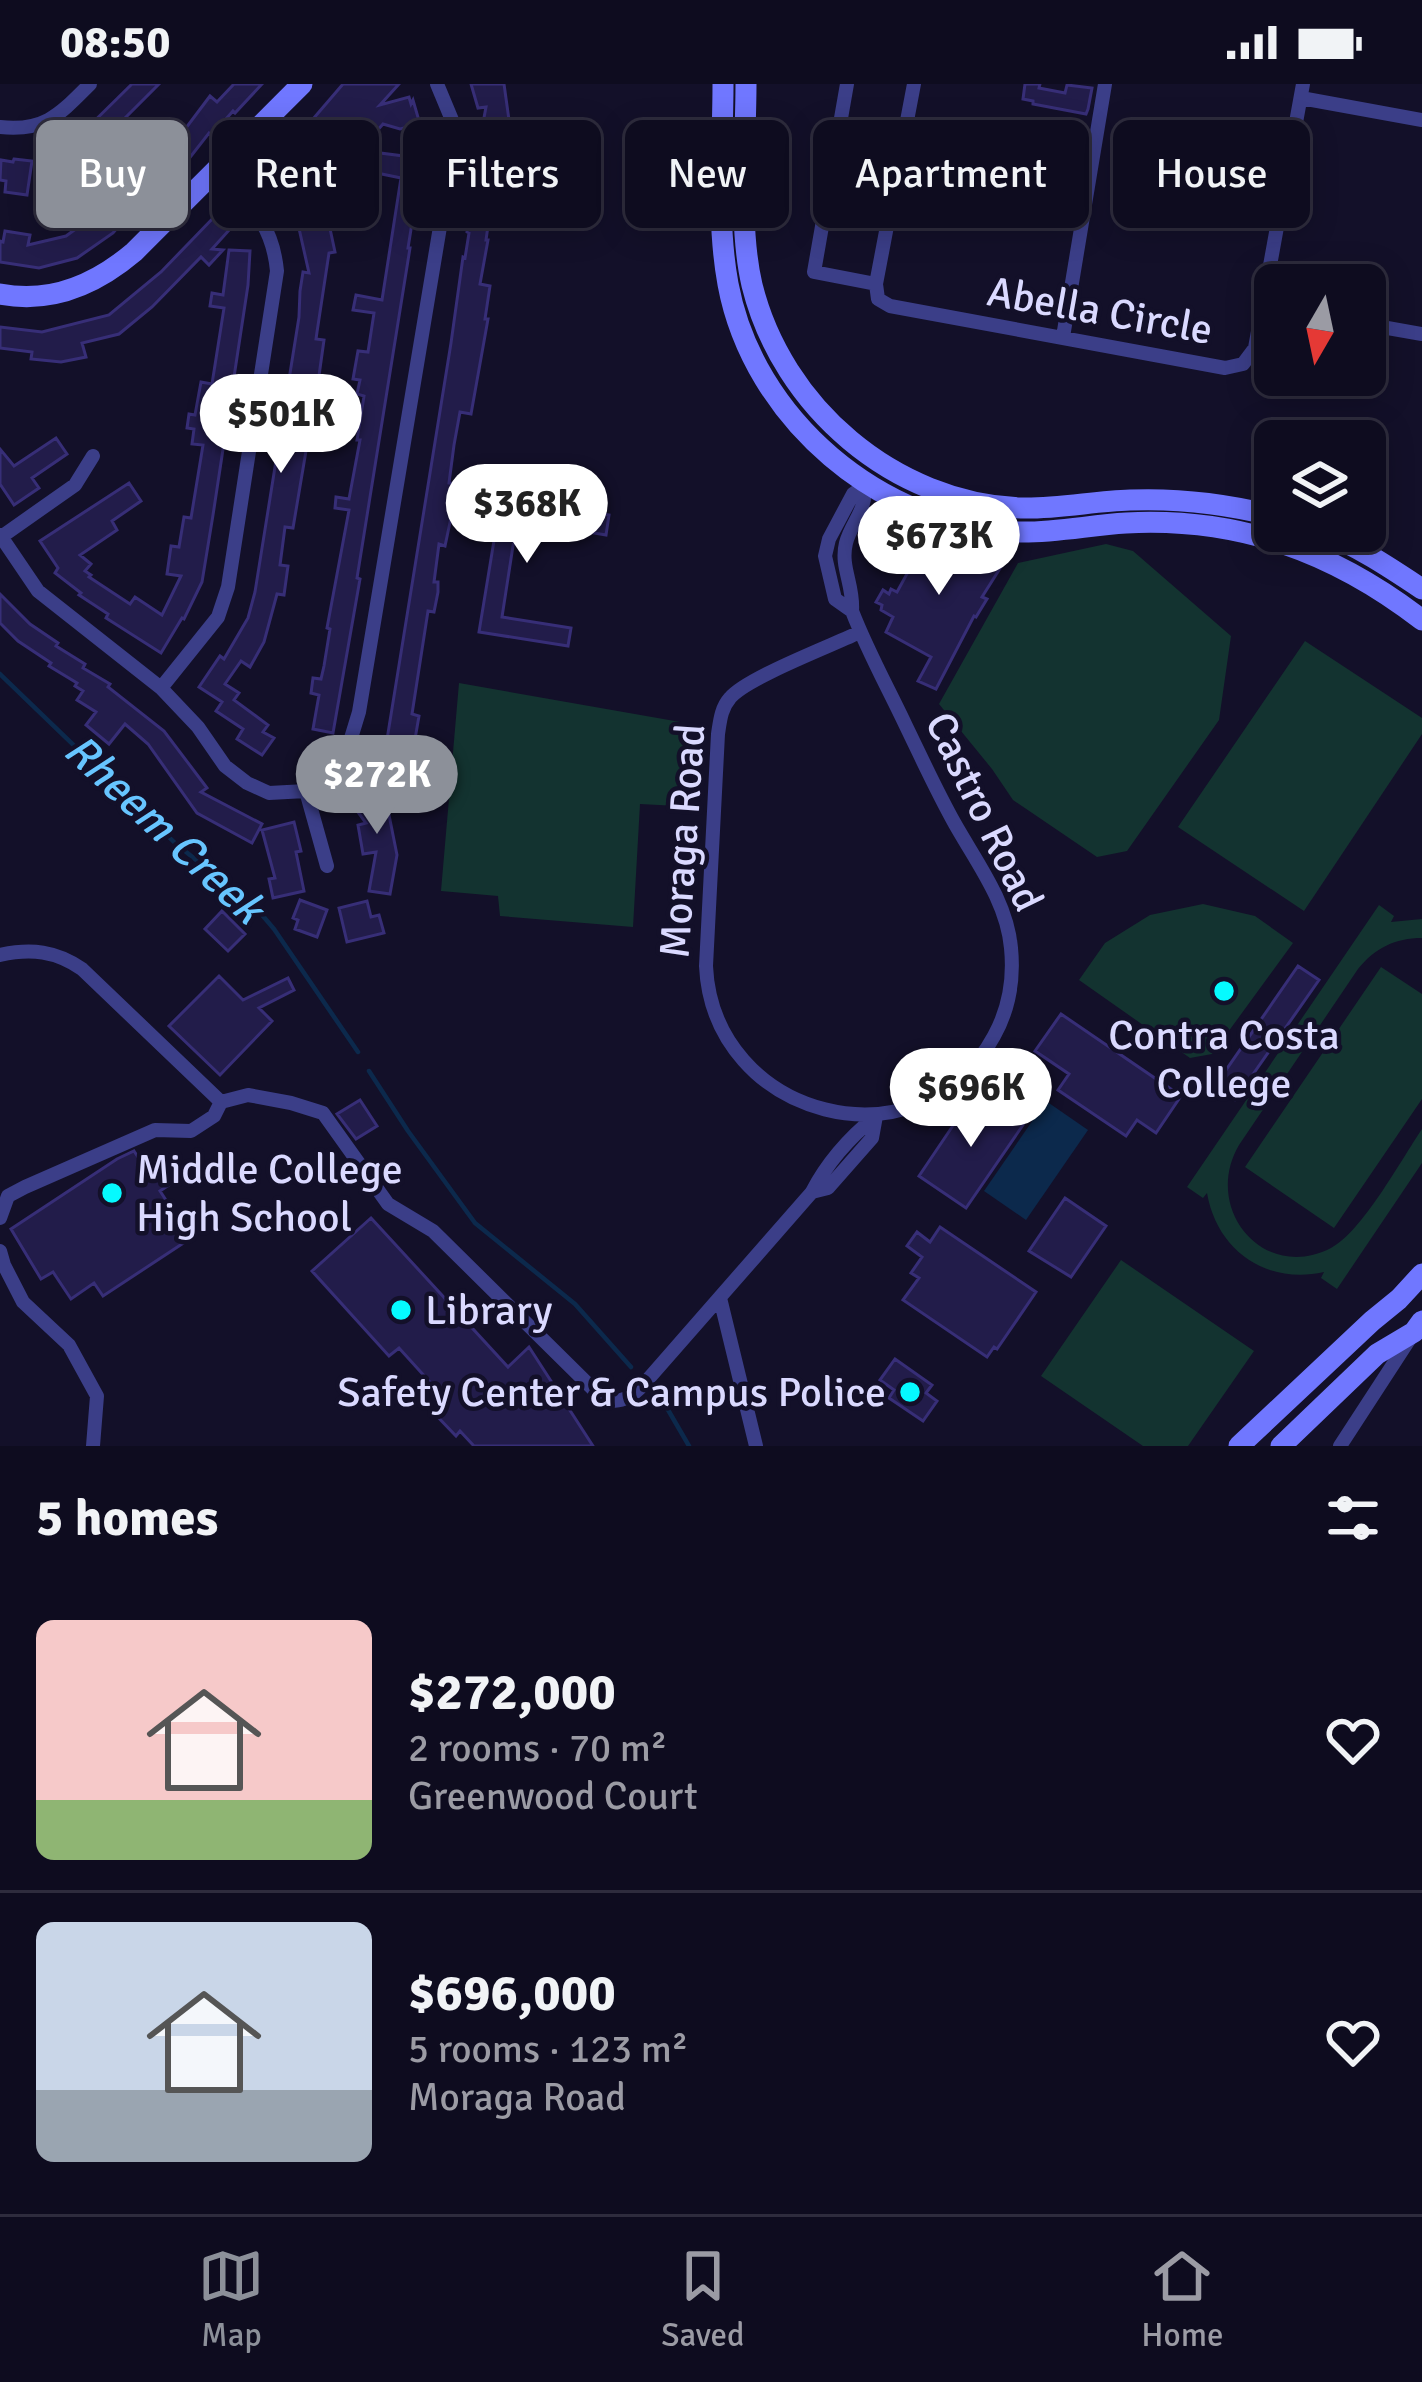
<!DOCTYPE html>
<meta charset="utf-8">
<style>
:root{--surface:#0e0c1f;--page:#171528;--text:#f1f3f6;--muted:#9b9ba4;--line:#2e2c3d;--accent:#8c9099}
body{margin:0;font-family:Signika,sans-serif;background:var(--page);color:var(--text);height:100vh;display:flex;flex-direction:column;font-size:45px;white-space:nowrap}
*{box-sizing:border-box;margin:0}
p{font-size:39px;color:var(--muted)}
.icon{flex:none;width:66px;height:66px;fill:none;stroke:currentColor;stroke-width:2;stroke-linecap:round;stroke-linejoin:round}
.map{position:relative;height:1362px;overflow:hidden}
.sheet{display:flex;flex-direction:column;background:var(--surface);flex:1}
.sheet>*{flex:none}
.hud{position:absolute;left:36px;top:36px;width:1350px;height:108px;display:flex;gap:24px}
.needle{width:78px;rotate:189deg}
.tools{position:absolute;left:1254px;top:180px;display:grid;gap:24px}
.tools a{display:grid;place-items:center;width:132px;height:132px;border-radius:18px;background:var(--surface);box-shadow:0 6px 30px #0003,0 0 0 3px var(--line);font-size:60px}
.price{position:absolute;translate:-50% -102px;padding:0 27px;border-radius:42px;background:#fff;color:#222;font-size:39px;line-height:78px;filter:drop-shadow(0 3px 6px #0008)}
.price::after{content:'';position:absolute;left:50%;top:72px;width:36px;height:27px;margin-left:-18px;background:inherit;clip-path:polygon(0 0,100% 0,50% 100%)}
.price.on{background:var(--accent);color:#fff}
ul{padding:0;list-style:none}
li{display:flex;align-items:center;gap:36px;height:300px;padding:0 36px}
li+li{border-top:3px solid var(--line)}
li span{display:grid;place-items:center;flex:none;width:336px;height:240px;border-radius:18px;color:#555}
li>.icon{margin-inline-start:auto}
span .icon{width:144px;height:144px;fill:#fffc;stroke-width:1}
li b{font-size:51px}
h2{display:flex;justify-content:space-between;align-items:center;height:144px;padding:0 36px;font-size:51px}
.tag{padding:0 42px;border-radius:18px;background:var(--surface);box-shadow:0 6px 30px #0003,0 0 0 3px var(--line);font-size:42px;line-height:108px}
.tag.on{background:var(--accent);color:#fff}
.status{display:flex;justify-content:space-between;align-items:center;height:84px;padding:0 60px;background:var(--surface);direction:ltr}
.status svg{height:33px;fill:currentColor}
.menu{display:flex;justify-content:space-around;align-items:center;height:168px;border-top:3px solid var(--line);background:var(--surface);font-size:33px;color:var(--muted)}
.menu a{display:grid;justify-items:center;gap:6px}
.menu .on{color:var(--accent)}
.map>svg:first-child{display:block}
.green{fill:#133330}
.water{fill:#0c294c}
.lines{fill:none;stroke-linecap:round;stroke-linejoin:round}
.stream{stroke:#0c294c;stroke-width:4.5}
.building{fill:#221c4a;stroke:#372e77;stroke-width:3}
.street{stroke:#3b3e88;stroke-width:14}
.secondary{stroke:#7077ff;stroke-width:21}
.poi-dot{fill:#05faff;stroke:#131029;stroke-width:4.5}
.labels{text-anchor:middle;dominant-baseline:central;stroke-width:9;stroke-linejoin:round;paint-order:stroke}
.street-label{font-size:42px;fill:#dad9ff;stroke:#131029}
.poi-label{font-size:42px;fill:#dad9ff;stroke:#131029;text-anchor:start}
.water-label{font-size:45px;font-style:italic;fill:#67c5ff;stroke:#131029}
</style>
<div class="status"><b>08:50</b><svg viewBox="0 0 49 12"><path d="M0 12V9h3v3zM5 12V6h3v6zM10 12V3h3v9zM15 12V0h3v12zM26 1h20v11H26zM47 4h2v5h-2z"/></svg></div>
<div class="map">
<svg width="1422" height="1362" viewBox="0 0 1422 1362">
<rect width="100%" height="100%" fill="#131029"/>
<path class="green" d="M1106 460 1133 467 1231 552 1219 636 1127 767 1097 773 1013 716 992 685 939 620 1018 479Z
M1305 557 1422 634V650L1304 827 1178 743Z
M459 599 686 639 678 722 640 720 633 843 500 832 498 812 441 807Z
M1203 820 1255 832 1293 859 1212 970 1190 974 1079 896 1105 859 1150 831Z
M1379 821 1394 832 1391 838 1422 835V854C1395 854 1375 864 1358 885L1239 1061C1202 1124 1263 1199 1331 1164 1362 1148 1401 1076 1422 1045V1079L1337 1205 1321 1194 1324 1188C1267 1201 1217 1167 1207 1109L1203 1114 1187 1103Z
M1381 883 1422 910V1015L1334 1144 1245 1083Z
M1121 1176 1254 1267 1188 1362H1143L1041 1292Z"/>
<path class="water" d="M1046 1017 1088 1046 1026 1136 984 1107Z"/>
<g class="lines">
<path class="stream" d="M0 590 175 759 257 825 274 845 358 968
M369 987 408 1047 475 1139 575 1220 631 1283
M660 1312 689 1362"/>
</g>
<path class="building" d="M132 0H159L86 73 48 95 38 78 73 58Z
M234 0H262L235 29 233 27 212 51 209 49 188 76 185 74 165 98 163 96 139 122 138 120 113 149 77 174 39 184 0 178V157L3 158 5 147 30 151 28 161 66 152 95 131 98 135 147 83 141 78 159 55 171 64 210 12 217 18Z
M343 0H399L380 21 409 13 411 20 413 16 424 54 428 55 419 98H422L415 139H412L408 164H410L357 494 360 495 333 649 313 645 319 611 311 609 313 594 321 595 324 582 330 545 327 544 349 426 335 424 336 413 349 415 360 356H357L364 312 357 310 360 296 353 295 358 267 368 268 374 229 353 226 356 211 382 216 401 94 377 89 380 69 404 72 409 43 400 45 383 40 370 55 362 48 341 70 332 61 328 65 321 58 293 83 300 89 279 111 258 92 282 65 314 37 313 35Z
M471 0H504L509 36 517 37 518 44 515 61 502 59 490 128 486 156H488L480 200 490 202 485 235H488L471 330 460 328 454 361 449 399 456 400 452 429 445 462 439 460 434 498H438V508L434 528 428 527 412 630 419 632 411 678 416 680 410 691 405 688 397 702 373 689 385 668 451 259 463 173 465 174 469 149 467 148 474 103 481 64 486 65 490 42 483 39 486 23 478 24Z
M1025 0H1040L1039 4 1065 9 1067 1 1092 4 1088 25 1086 30 1033 20V17L1023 15Z
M14 75 32 77 27 111 5 108 6 97 0 96 1 76 13 78Z
M307 107 308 116 313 114 320 142 329 140 335 168 329 169 317 248 316 255 324 256 316 313 307 312 301 348 319 350 317 363 307 361 293 444 285 443 280 481 288 482 284 511 277 510 264 558 250 583 241 577 225 600 239 609 234 616 268 641 263 648 274 654 262 671 237 655 243 645 216 627 222 618 199 603 220 572 224 575 248 534 255 508 299 233 300 207 303 188 309 189 298 140H295L290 120 282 113Z
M216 131 231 144 212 165 223 166 209 181 201 173 152 223 119 250 82 259 86 273 61 278 31 275 32 268 0 264V243L42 248 109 231 161 188Z
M229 166 250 167 248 201 213 431 202 498 184 535 182 534 161 569 106 534 108 530 79 511 81 509 55 489 58 484 40 457 129 399 141 417 112 437 117 446 80 471 91 480 85 487 91 491 89 493 130 520 135 513 162 531 181 492 167 490 171 462 179 463 184 433 191 434 203 361 192 360 194 345 187 344 189 330 195 331 201 298 212 300 224 224 210 222 212 209 223 211Z
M56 354 67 370 32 394 39 404 14 421 0 400V365L14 382Z
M501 414 609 431 606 451 517 436 502 533 571 544 568 562 479 548Z
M935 448 950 457 963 456 973 462 984 461 1001 470 998 475 1004 478 982 513 987 515 976 533 974 532 936 605 918 597 931 573 886 548 893 533 881 526 882 521 876 518 883 506 889 510 891 505 897 508 908 488 895 482 897 478 894 476 899 465 909 471 920 453 930 458Z
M0 510 30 540 58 559 56 562 85 580 83 584 110 600 108 603 164 647 207 704 201 708 262 740 252 759 197 729 148 660 125 640 109 660 86 641 96 628 77 616 83 607 75 602 77 599 49 582 51 579 18 557 0 539Z
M372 698 386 716 397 771 390 810 369 807 376 768 363 770 358 741 366 739 349 716Z
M294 738 301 767 296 768 304 807 273 814 269 795 275 794 262 746Z
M300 816 327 826 317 853 295 845 298 836 293 834Z
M367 817 371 833 379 831 384 849 347 858 339 824Z
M222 827 245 850 228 867 205 845Z
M1298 882 1319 896 1235 1016 1215 1002Z
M219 892 243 916 288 894 294 906 259 924 272 937 220 991 169 942Z
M1061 930 1181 1012 1156 1049 1137 1036 1126 1052 1058 1006 1069 990 1035 967Z
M975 1009 1023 1041 966 1124 919 1092Z
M360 1016 377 1042 356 1055 337 1030Z
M134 1067 153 1096 174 1083 181 1093 160 1107 191 1154 103 1212 94 1199 71 1215 53 1188 41 1195 11 1145 117 1075Z
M1065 1114 1106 1142 1071 1193 1029 1167Z
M371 1134 508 1283 529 1263 593 1362H474L460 1347 456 1352 434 1329 447 1317 399 1264 389 1272 312 1187Z
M940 1143 1036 1208 997 1265 994 1263 987 1273 903 1216 919 1194 911 1189 922 1173 907 1162 917 1148 930 1158Z
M895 1275 932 1301 926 1309 937 1317 923 1337 889 1314 894 1306 880 1296Z"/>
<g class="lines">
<path class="street" d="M847 0 814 188 876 200
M914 0 876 200 878 215 890 222 1225 284 1243 280 1255 264 1303 0
M1301 14 1422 36
M0 43C45 48 60 30 90 0
M1365 240 1422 250
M1063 253 1105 0
M0 451 38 507 161 604 198 643 225 682 247 699 269 709 306 707 331 686 348 664 359 628 452 71V36L437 0
M1 453 75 401 93 372
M852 527 835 515 825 472 829 455 853 410 867 400
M860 548C833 561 746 594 730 614 721 624 720 637 718 650L706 882C713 1034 920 1089 994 952 1009 925 1014 894 1011 864 1007 818 977 779 955 740 937 708 922 675 906 642 888 604 867 566 852 527 854 501 840 483 846 459 851 439 867 426 864 405
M161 604 218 533 228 503 277 187C272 136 249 122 215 86
M306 707 327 782
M0 871C31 864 56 867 82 885L221 1018
M221 1018 248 1011 291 1019 323 1029 388 1120 433 1147 595 1307C612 1323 627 1318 643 1301L812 1108C827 1079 850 1053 876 1032
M812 1108 828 1104 872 1054 876 1032
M0 1134 8 1112 25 1103 155 1046 191 1047 214 1032 221 1018
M0 1167 4 1181 23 1218 69 1261 97 1312 93 1362
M720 1214 756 1362
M1340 1362 1409 1256"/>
<path class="secondary" d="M723 0C723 66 716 135 728 200 753 335 881 443 1018 448 1055 449 1090 441 1126 439 1239 433 1334 468 1422 536
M746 0C746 62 738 141 752 201 782 323 894 419 1021 424 1058 425 1094 417 1130 416 1180 414 1227 420 1275 432
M0 210C51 220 95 201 134 168L302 0
M1319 447C1356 461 1389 483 1422 505
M1239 1362 1372 1237 1399 1215 1422 1190
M1281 1362 1377 1270 1414 1248 1422 1237"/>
</g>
<g class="poi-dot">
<circle cx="1224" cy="907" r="12"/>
<circle cx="112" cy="1109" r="12"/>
<circle cx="401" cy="1226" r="12"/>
<circle cx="910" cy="1308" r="12"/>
</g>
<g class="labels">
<g class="street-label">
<text transform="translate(1100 227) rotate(10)">Abella Circle</text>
<text transform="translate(984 728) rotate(64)">Castro Road</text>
<text transform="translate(683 757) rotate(-86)">Moraga Road</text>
</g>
<g class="poi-label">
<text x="1224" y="951" text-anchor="middle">Contra Costa<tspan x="1224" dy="48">College</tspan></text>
<text x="136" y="1085">Middle College<tspan x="136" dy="48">High School</tspan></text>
<text x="425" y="1226">Library</text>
<text x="886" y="1308" text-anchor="end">Safety Center &amp; Campus Police</text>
</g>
<g class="water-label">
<text transform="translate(164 745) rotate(43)">Rheem Creek</text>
</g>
</g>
</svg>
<div class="tools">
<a><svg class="needle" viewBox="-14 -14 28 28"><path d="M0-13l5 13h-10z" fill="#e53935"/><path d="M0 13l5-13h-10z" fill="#9b9ba4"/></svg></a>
<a><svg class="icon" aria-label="layers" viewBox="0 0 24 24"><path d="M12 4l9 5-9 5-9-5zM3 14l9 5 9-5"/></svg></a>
</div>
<b class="price" style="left:281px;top:392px">$501K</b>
<b class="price" style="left:527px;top:482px">$368K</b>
<b class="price" style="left:939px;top:514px">$673K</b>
<b class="price on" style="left:377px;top:753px">$272K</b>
<b class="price" style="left:971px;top:1066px">$696K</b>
<div class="hud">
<a class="tag on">Buy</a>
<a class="tag">Rent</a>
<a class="tag">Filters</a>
<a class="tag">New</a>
<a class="tag">Apartment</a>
<a class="tag">House</a>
</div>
</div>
<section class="sheet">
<h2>5 homes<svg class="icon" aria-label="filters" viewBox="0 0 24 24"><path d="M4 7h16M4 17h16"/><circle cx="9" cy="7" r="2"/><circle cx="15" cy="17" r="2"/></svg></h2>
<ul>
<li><span style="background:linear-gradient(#f6c9c9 75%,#8fb573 0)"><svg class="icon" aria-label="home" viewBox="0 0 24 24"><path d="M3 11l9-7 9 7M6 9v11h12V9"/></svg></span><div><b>$272,000</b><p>2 rooms · 70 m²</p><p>Greenwood Court</p></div><svg class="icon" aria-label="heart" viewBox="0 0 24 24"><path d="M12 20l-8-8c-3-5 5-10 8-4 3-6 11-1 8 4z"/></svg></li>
<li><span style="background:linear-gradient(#c9d6e8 70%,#9aa5b1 0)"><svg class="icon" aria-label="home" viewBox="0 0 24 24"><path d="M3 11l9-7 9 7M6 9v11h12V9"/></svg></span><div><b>$696,000</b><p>5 rooms · 123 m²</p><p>Moraga Road</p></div><svg class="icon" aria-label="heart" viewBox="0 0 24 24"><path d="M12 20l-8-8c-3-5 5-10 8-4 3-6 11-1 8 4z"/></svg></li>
</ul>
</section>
<nav class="menu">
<a class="on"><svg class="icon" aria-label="map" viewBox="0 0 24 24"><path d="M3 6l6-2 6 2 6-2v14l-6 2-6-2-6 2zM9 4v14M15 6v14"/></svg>Map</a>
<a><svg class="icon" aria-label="saved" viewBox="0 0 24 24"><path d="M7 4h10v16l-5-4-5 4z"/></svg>Saved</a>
<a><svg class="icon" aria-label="home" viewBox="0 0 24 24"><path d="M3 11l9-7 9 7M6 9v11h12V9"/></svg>Home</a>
</nav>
